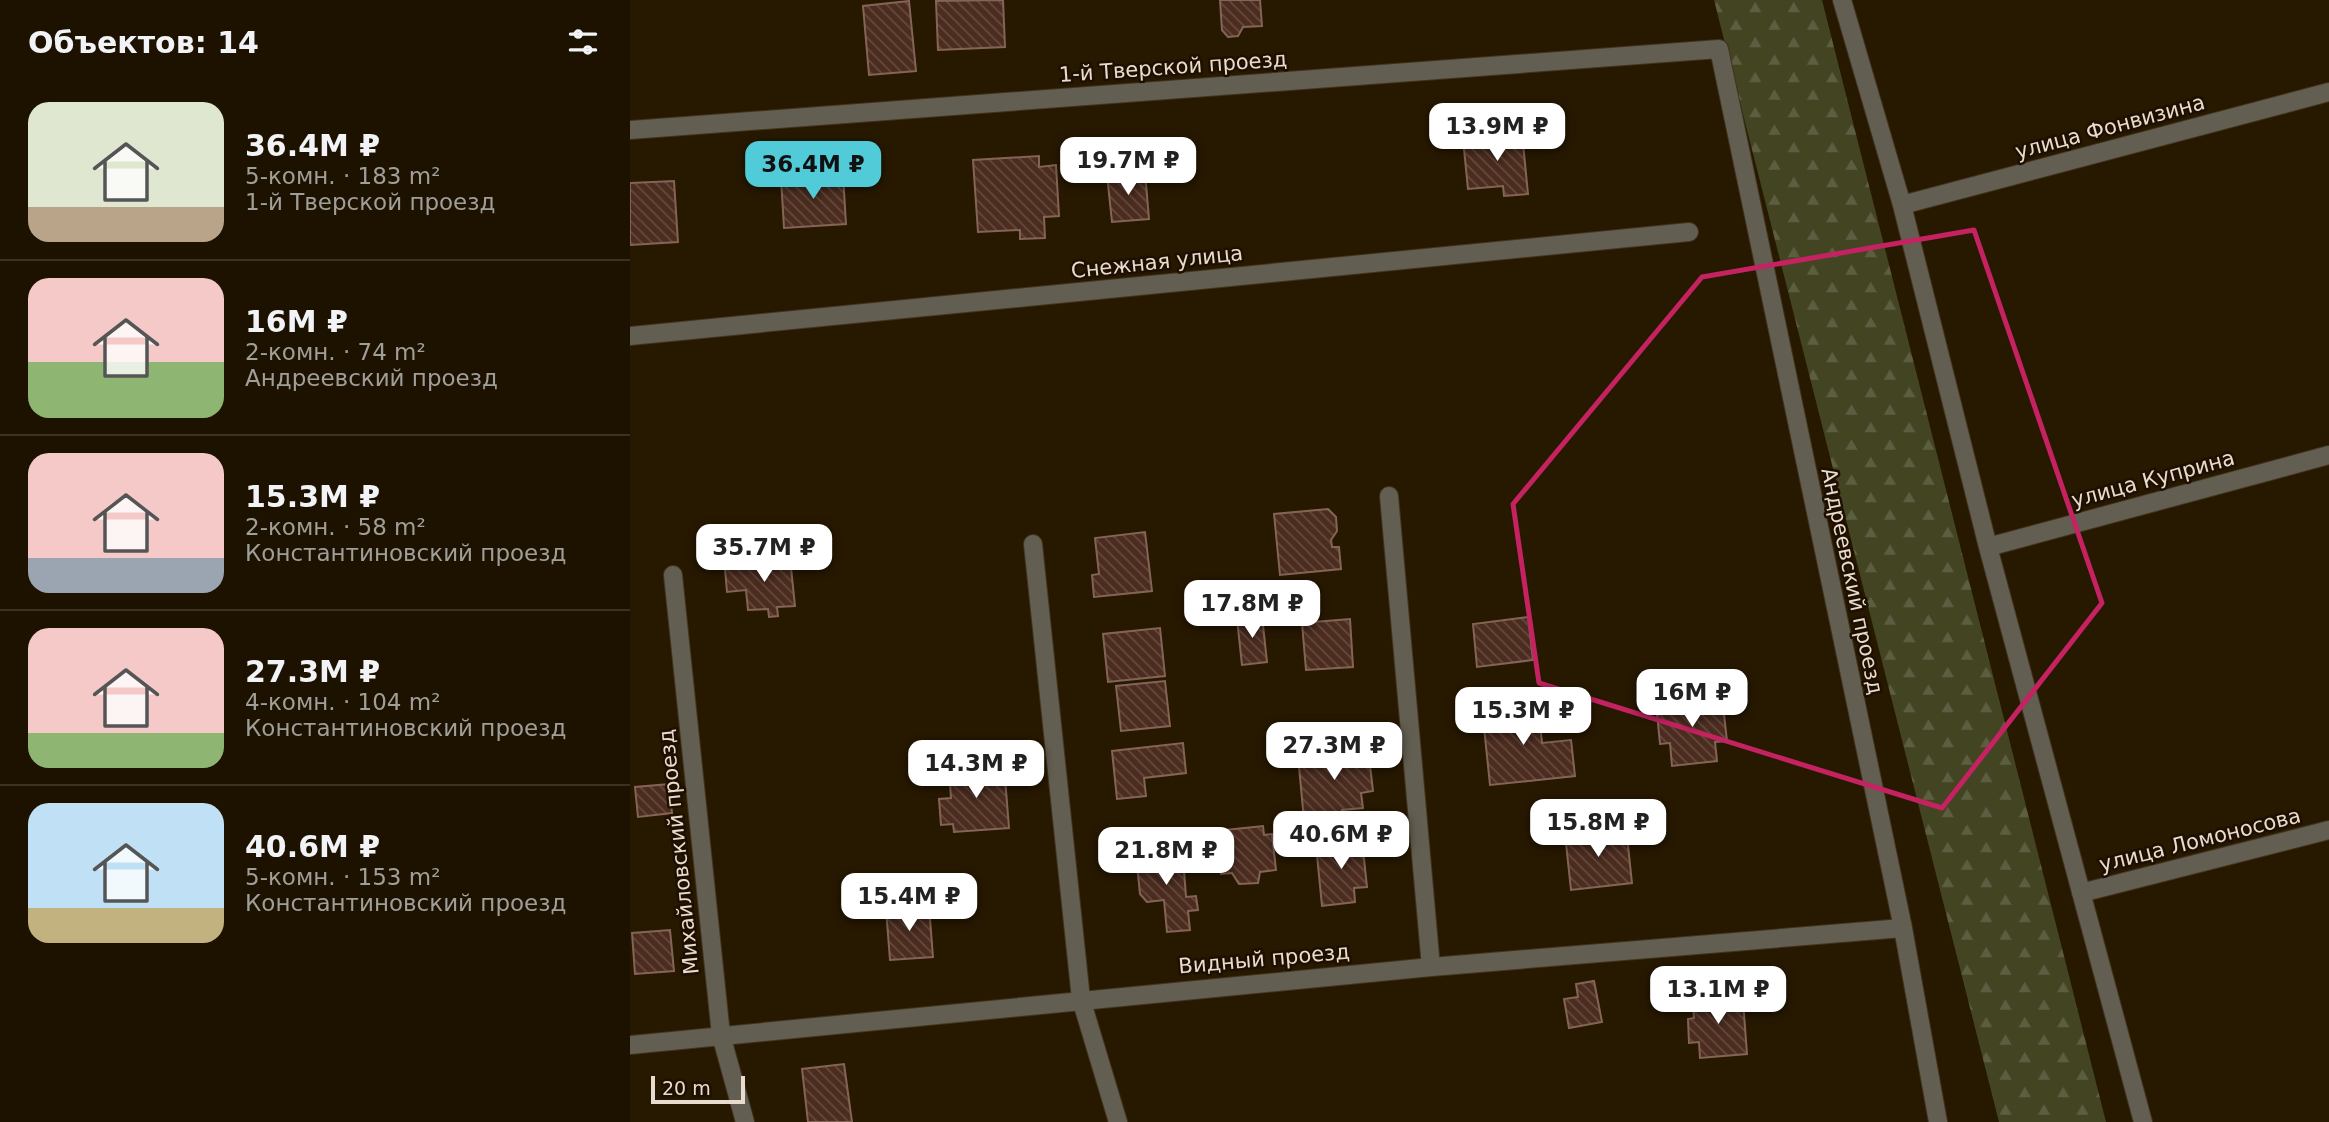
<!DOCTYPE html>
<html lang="ru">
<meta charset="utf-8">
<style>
:root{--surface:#1d1200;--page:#251b0a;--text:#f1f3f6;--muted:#a09e99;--line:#3b3222;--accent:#52cbd8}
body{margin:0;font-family:"DejaVu Sans",sans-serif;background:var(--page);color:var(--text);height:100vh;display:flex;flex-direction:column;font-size:26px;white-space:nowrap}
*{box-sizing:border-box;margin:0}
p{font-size:23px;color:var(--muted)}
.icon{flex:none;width:38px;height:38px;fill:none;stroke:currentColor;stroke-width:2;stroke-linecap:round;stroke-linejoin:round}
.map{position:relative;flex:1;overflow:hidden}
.panel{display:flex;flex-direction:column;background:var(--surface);width:630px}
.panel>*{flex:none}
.scale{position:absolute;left:21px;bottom:18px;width:94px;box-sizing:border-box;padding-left:7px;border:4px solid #e7dccd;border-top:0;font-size:19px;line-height:24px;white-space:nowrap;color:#e7dccd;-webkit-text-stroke:5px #1e0f00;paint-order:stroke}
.price{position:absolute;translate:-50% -60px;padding:0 16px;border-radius:14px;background:#fff;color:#222;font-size:23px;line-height:46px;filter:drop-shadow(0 2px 4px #0008)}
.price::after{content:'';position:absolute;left:50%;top:42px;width:21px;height:16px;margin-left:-10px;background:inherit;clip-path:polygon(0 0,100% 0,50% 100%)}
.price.on{background:var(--accent);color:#111}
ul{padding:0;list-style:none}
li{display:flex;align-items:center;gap:21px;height:175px;padding:0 28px}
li+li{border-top:2px solid var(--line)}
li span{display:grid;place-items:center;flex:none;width:196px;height:140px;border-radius:21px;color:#555}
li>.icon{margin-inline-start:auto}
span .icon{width:84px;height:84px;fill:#fffc;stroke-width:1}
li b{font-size:30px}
h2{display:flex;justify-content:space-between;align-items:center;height:84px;padding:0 28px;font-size:30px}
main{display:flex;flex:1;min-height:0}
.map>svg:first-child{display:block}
.forest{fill:url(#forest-firs)}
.building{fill:url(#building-back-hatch);stroke:#846456;stroke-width:2}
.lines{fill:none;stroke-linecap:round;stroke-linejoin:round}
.street-casing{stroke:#42331d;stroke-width:20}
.street{stroke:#625e51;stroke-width:18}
.marked{fill:none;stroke:#c42261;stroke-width:5;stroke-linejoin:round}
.labels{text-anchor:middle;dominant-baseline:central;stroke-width:5;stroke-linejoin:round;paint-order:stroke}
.street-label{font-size:21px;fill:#e7dccd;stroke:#1e0f00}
</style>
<main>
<section class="panel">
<h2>Объектов: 14<svg class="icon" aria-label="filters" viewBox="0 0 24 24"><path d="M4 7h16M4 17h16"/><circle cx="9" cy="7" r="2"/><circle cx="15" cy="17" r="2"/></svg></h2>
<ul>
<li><span style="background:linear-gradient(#dfe7d0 75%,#b9a48a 0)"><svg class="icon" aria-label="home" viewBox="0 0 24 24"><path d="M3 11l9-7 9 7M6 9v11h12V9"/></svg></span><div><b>36.4M ₽</b><p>5-комн. · 183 m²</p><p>1-й Тверской проезд</p></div></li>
<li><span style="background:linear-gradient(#f6c9c9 60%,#8fb573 0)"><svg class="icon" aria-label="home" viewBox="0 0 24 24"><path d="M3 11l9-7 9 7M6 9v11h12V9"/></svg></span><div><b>16M ₽</b><p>2-комн. · 74 m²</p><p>Андреевский проезд</p></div></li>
<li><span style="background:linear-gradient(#f6c9c9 75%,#9aa5b1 0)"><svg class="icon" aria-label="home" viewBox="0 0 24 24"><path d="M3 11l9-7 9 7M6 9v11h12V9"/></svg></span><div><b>15.3M ₽</b><p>2-комн. · 58 m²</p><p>Константиновский проезд</p></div></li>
<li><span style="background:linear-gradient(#f6c9c9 75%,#8fb573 0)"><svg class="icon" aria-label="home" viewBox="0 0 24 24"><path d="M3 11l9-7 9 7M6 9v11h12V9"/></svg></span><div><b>27.3M ₽</b><p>4-комн. · 104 m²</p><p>Константиновский проезд</p></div></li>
<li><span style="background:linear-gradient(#bfe0f5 75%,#c2b280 0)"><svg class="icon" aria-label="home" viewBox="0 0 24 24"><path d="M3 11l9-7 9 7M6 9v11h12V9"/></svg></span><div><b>40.6M ₽</b><p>5-комн. · 153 m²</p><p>Константиновский проезд</p></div></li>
</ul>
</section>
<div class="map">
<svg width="1699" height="1122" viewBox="0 0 1699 1122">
<defs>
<pattern id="forest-firs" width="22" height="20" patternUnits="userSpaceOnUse" patternTransform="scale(1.75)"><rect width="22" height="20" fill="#424422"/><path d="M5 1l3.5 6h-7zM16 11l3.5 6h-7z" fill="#5d5e41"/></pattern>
<pattern id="building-back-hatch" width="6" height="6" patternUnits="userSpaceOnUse" patternTransform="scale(1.75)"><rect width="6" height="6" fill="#4b2c1f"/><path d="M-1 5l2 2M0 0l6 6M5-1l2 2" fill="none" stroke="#654a3e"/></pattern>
</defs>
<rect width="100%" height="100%" fill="#271800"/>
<path class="forest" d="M1084 0H1192L1476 1122H1369Z"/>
<path class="building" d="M373 0 375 47 308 50 306 1Z
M590 0H630L632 26 613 27 608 36 598 37 592 30Z
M279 1 286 71 239 75 233 6Z
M892 133 898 194 874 196 873 186 838 189 833 139Z
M409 156V167L426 165 429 216 414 217 415 238 390 239V230L348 232 343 160Z
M515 172 519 219 482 222 477 175Z
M213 175 216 224 154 228 151 178Z
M44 181 48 242 0 245V183Z
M698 509 706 517 707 531 701 540 702 547H709L711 569 650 575 644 514Z
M515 532 522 591 464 597 462 575 469 574 465 538Z
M160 558 165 606 147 607 148 616 139 617 138 609 118 610 116 590 97 592 95 569 113 568V563Z
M632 616 637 662 612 665 607 619Z
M898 617 903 660 847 667 843 624Z
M720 619 723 667 676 670 672 623Z
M530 628 535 676 478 682 473 634Z
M535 681 540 726 491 731 486 686Z
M1092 696 1097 741 1085 742 1087 761 1042 766 1040 743 1030 744 1026 703Z
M908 702 912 743 941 740 945 776 860 785 852 708Z
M553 743 556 773 514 778 516 796 487 799 482 751Z
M738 748 743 791 731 793 733 808 712 810V816L674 820 668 756Z
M374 765 379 828 324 832 323 824 311 825 309 799 321 798 319 770Z
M39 784 42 813 8 817 5 787Z
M633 826 634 835 642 834 646 870 630 872 628 883 609 884 602 873 591 874 586 831Z
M996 827 1002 883 941 890 935 834Z
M732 840 737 887 724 888 725 902 692 906 686 845Z
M545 850 553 857 556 897 566 896 568 910 558 911 560 930 537 932 534 900 517 902 510 894 506 854Z
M299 906 303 957 260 960 256 909Z
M40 930 44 971 5 974 2 933Z
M964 981 972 1022 939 1028 934 999 948 997 946 984Z
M1089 992 1090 1002 1113 1000 1117 1054 1070 1058 1069 1042 1059 1043 1058 1019 1064 1018 1062 994Z
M214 1064 222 1122H178L172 1069Z"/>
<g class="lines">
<g class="street-casing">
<path id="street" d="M1212 0 1272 205 1358 547 1513 1122
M0 130 1089 49 1273 928 1308 1122
M1272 205 1699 92
M0 336 1059 232
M759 496 801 967
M403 544 451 999 488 1122
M1358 547 1699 455
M43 575 91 1035 115 1122
M1451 893 1699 830
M0 1045 801 967 1273 928"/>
</g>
<use href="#street" class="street"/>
</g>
<path class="marked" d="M1344 230 1472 603 1312 808 909 683 883 504 1072 277Z"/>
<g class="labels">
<g class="street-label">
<text transform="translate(543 67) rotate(-4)">1-й Тверской проезд</text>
<text transform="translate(1480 127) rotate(-15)">улица Фонвизина</text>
<text transform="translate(527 262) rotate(-6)">Снежная улица</text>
<text transform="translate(1523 479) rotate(-15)">улица Куприна</text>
<text transform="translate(1222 581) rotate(78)">Андреевский проезд</text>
<text transform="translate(1570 840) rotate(-14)">улица Ломоносова</text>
<text transform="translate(49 852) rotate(-96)">Михайловский проезд</text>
<text transform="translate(634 959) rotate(-5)">Видный проезд</text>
</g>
</g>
</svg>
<div class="scale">20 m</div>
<b class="price" style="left:867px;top:163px">13.9M ₽</b>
<b class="price" style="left:498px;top:197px">19.7M ₽</b>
<b class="price on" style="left:183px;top:201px">36.4M ₽</b>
<b class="price" style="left:134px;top:584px">35.7M ₽</b>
<b class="price" style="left:622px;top:640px">17.8M ₽</b>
<b class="price" style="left:1062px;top:729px">16M ₽</b>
<b class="price" style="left:893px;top:747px">15.3M ₽</b>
<b class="price" style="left:704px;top:782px">27.3M ₽</b>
<b class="price" style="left:346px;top:800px">14.3M ₽</b>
<b class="price" style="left:968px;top:859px">15.8M ₽</b>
<b class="price" style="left:711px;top:871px">40.6M ₽</b>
<b class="price" style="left:536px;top:887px">21.8M ₽</b>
<b class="price" style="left:279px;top:933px">15.4M ₽</b>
<b class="price" style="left:1088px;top:1026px">13.1M ₽</b>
</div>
</main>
